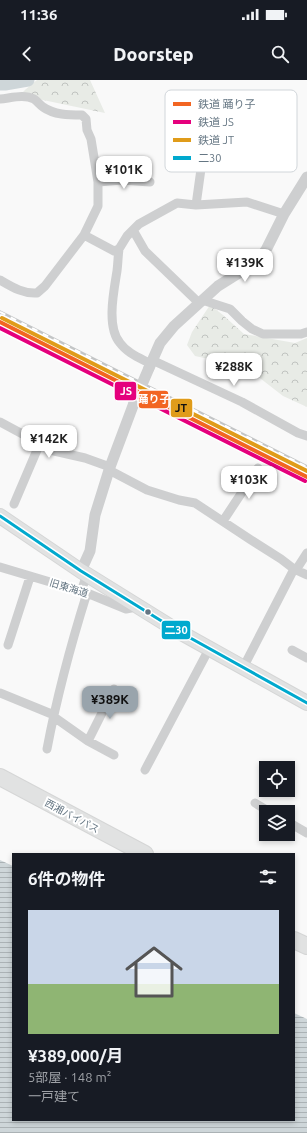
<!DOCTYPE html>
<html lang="ja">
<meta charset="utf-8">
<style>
:root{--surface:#171b24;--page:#242831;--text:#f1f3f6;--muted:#9ea1a6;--line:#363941;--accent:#99a4ac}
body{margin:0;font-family:Ubuntu,"Noto Sans JP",sans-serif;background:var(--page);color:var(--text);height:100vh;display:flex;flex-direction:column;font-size:15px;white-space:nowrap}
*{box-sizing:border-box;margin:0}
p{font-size:13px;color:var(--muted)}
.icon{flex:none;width:22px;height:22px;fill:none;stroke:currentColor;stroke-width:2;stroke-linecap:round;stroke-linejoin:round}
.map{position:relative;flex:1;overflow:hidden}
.drawer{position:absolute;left:12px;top:773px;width:283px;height:268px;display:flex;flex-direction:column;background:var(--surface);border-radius:0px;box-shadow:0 2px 6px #0003}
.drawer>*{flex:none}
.tools{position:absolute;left:259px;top:681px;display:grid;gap:8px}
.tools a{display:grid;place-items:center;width:36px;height:36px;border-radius:0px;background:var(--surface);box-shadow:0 2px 6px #0003;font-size:20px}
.price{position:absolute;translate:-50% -34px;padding:0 9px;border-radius:8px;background:#fff;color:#222;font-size:13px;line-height:26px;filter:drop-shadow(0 1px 2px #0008)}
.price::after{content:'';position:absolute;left:50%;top:24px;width:12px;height:9px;margin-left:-6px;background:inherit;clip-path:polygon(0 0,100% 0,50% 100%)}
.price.current{background:var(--accent);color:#111}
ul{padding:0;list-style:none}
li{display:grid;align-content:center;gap:8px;height:212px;padding:0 16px}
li+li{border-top:1px solid var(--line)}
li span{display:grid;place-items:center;height:124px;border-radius:0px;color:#555}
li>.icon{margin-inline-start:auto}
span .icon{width:72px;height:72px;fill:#fffc;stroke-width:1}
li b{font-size:17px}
h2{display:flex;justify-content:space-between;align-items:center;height:48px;padding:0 16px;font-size:17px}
.status{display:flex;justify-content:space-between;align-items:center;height:28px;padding:0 20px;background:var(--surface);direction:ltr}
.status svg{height:11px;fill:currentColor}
header{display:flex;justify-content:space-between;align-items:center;height:52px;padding:0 16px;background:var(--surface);font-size:18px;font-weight:800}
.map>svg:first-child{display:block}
.forest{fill:url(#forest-crowns)}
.water{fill:url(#water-rules)}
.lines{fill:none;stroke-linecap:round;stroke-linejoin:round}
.river{stroke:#ced6d9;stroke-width:13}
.trunk-casing{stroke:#d5d6d6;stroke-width:16}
.motorway-casing{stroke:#d5d6d6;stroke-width:18}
.minor{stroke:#cecfd0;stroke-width:9}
.tertiary{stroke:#cecfd0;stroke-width:11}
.trunk{stroke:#e1e2e2;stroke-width:14}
.motorway{stroke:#e1e2e2;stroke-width:16}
.rail-casing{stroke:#c3c5c6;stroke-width:3.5}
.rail{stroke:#fff;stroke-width:2;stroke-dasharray:6;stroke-linecap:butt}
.tertiary-bridge{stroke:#cecfd0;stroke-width:11}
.bus-1-casing{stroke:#fff;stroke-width:6}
.bus-1{stroke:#00a9ce;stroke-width:3}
.rail-1-casing{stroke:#fff;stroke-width:7}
.rail-2-casing{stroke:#fff;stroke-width:7}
.rail-3-casing{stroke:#fff;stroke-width:7}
.rail-1{stroke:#f26522;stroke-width:4}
.rail-2{stroke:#e5007d;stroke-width:4}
.rail-3{stroke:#e09c1a;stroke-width:4}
.bus-dot{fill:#657683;stroke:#fff;stroke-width:1.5}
.labels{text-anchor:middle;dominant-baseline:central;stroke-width:4;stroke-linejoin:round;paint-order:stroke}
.street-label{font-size:10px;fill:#657683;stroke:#fff}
.key{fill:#fff;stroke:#d1d6da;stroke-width:1}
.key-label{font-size:11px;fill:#657683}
.line-badge{stroke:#fff;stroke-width:1.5}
.badge-label{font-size:11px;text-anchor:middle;font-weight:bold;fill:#fff}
.pale-badge-label{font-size:11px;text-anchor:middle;font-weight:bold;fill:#111}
</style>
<div class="status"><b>11:36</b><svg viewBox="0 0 49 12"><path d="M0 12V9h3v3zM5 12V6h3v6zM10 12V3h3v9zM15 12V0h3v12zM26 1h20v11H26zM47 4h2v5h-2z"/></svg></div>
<header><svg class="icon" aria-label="back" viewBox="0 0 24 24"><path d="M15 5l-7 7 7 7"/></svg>Doorstep<svg class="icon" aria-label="search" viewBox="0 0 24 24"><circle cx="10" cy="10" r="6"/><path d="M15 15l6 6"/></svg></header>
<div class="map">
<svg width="307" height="1053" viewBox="0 0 307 1053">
<defs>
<pattern id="forest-crowns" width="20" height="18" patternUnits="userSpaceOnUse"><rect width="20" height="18" fill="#e8ebe6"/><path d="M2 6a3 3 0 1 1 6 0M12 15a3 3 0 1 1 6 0" fill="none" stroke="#c0c3c0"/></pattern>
<pattern id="water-rules" width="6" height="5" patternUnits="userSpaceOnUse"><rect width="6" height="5" fill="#ced6d9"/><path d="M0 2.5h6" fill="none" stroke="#abb2b5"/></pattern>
</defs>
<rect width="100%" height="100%" fill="#f9f9f9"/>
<path class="forest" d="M37 0H90L105 33 43 20 22 13 26 9Z
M210 225 223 235 244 254 295 263 307 258V327L283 316 252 292 229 281 209 279 195 276 187 265 192 252Z"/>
<path class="water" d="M0 780 13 786V1040H294V933L307 939V1053H0Z"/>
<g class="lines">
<path class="river" d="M0 4H5L28 0"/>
<g class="trunk-casing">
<path id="trunk" d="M0 436 81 491 176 550 307 623"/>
</g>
<g class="motorway-casing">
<path id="motorway" d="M0 697 145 774
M294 860 307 866"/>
</g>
<path class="minor" d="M0 19C11 18 24 14 34 19 37 21 40 25 43 27 54 35 69 35 82 35L86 39 87 50 91 59 98 102V126L84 155 45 206 37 213C23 214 12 207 0 200
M98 102 122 100 150 102
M196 125 201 89 199 66 201 49
M133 150 145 171 199 223
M84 155 114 171 119 169 127 156 139 144 177 123 196 125 247 122 284 134
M119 169C118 176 118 183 117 191 114 210 106 247 120 263 127 273 140 278 151 284
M202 220 230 229 242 241 252 249 263 254H301L307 252
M152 280 242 322 298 353 307 356
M0 342 54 371 85 378 110 387
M109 390 147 410 179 420 195 423 251 460 281 479 294 489 307 495
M14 424 40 363
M223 441 258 388
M0 487 87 513 126 529 131 528 135 524
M296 490 307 473
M81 512 87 494
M8 565 30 497
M292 570 307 578
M243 588 294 489
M0 613 54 635
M54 637 88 661 114 675
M88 661 114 609
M47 669C57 616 71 564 87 513
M145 690 209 569
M255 723 270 732
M288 742 307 753"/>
<path class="tertiary" d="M149 288 160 263 174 246 218 206 255 183 266 170 284 134 307 97
M81 491 90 471 95 435 110 387 134 323"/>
<use href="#trunk" class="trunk"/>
<use href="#motorway" class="motorway"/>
<g class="rail-casing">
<path id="rail" d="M0 232 307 387"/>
</g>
<use href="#rail" class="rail"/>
<path class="tertiary-bridge" d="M134 323 149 288"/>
<g class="bus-1-casing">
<path id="bus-1" d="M0 436 81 491 176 550 307 623"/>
</g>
<use href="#bus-1" class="bus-1"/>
<g class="rail-1-casing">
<path id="rail-1" d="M0 242 307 397"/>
</g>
<g class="rail-2-casing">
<path id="rail-2" d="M0 248 305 401"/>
</g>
<g class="rail-3-casing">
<path id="rail-3" d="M2 238 307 391"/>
</g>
<use href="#rail-1" class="rail-1"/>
<use href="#rail-2" class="rail-2"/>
<use href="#rail-3" class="rail-3"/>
</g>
<circle class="bus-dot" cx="148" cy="532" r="3.5"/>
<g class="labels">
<g class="street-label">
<text transform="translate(69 508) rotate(17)">旧東海道</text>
<text transform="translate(72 736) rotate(28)">西湘バイパス</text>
</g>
</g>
<rect x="165" y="10" width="132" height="82" rx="6" class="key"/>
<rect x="173" y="22" width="18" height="4" fill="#f26522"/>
<rect x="173" y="40" width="18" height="4" fill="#e5007d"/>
<rect x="173" y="58" width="18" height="4" fill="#e09c1a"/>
<rect x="173" y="76" width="18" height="4" fill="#00a9ce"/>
<g class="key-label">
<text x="198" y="28">鉄道 踊り子</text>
<text x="198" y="46">鉄道 JS</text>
<text x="198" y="64">鉄道 JT</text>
<text x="198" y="82">二30</text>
</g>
<g class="line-badge">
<rect x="114" y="301" width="23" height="20" rx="4" fill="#e5007d"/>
<rect x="138" y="310" width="31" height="19" rx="4" fill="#f26522"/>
<rect x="170" y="318" width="23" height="20" rx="4" fill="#e09c1a"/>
<rect x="161" y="540" width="30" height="20" rx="4" fill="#00a9ce"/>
</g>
<g class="badge-label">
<text x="126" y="315">JS</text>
<text x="154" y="323">踊り子</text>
<text x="176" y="554">二30</text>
</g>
<g class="pale-badge-label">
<text x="181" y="332">JT</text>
</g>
</svg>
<div class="tools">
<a><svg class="icon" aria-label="locate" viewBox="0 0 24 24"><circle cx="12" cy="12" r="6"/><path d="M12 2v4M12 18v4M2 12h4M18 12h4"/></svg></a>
<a><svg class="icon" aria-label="layers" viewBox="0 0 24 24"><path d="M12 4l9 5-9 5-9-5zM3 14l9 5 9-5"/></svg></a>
</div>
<b class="price" style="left:124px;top:110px">¥101K</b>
<b class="price" style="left:245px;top:203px">¥139K</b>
<b class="price" style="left:234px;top:307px">¥288K</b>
<b class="price" style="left:49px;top:379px">¥142K</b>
<b class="price" style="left:249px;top:420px">¥103K</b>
<b class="price current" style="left:110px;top:640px">¥389K</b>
<section class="drawer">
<h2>6件の物件<svg class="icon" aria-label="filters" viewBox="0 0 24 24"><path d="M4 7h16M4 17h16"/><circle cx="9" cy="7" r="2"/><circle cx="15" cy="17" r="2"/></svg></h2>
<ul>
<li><span style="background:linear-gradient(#c9d6e8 60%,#8fb573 0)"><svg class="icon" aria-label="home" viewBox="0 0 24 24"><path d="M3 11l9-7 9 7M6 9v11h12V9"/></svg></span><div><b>¥389,000/月</b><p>5部屋 · 148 m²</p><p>一戸建て</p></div></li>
</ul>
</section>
</div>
